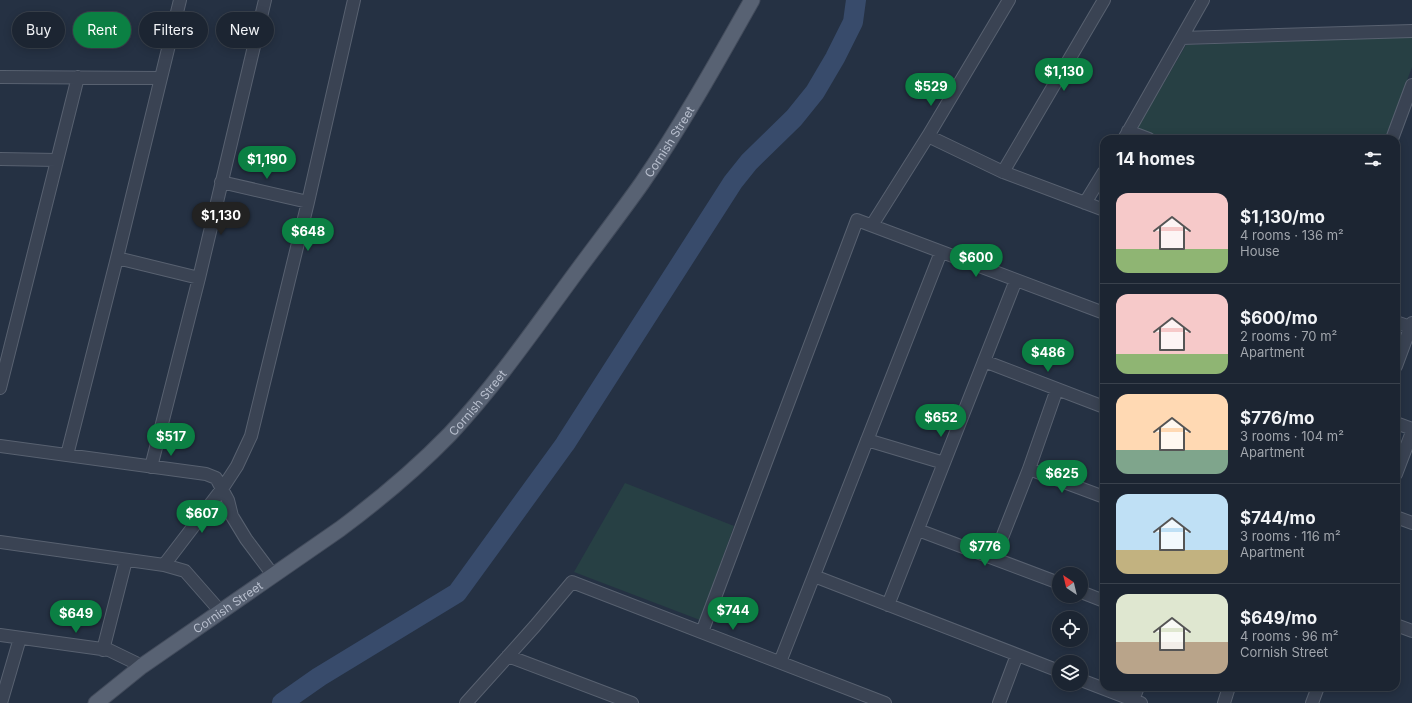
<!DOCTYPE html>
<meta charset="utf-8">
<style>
:root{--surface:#1c2532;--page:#29313e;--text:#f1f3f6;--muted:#a0a5ac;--line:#3a424d;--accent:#0b8043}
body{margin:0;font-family:Inter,sans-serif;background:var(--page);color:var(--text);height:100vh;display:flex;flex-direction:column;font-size:15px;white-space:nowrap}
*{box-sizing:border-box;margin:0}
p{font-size:13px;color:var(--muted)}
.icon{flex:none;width:22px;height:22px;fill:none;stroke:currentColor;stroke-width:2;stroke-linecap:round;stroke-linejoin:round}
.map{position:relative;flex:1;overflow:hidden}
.sheet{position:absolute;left:1100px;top:135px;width:300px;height:556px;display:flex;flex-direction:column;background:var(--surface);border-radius:12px;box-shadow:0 2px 10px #0003,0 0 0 1px var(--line)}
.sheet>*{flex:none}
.banner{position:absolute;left:12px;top:12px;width:380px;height:36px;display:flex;gap:8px}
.needle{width:26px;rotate:325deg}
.tools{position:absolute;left:1052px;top:567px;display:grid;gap:8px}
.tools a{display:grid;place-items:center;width:36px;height:36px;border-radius:50%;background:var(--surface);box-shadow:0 2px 10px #0003,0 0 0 1px var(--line);font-size:20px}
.price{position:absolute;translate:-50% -34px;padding:0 9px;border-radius:14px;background:var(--accent);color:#fff;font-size:13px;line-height:26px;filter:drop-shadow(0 1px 2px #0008)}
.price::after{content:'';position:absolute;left:50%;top:24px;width:12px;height:9px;margin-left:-6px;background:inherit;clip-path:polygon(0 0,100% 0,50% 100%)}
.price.current{background:#222;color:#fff}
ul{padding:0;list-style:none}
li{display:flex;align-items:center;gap:12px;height:100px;padding:0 16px}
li+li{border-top:1px solid var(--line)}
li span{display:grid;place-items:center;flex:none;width:112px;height:80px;border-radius:12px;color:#555}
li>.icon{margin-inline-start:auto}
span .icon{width:48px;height:48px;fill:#fffc;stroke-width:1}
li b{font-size:17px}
h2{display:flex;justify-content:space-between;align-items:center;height:48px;padding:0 16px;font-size:17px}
.tag{padding:0 14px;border-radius:18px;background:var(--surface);box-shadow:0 2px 10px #0003,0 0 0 1px var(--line);font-size:14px;line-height:36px}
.tag.current{background:var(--accent);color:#fff}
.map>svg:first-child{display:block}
.park{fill:#274044}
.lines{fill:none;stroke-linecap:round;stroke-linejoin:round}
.river{stroke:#384b6b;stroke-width:20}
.minor-casing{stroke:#586170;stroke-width:14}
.major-casing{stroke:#434c5c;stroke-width:17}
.minor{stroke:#3a4353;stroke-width:12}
.major{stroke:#586273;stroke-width:15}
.labels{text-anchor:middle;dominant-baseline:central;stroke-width:3;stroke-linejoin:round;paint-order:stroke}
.street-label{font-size:12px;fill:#b7becd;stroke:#1e2838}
</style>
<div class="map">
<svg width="1412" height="703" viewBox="0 0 1412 703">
<rect width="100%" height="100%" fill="#253143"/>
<path class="park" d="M1412 37V67L1385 139H1165L1137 129 1186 45Z
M625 483 734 526 700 620 574 572Z"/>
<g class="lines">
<path class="river" d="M282 703 319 677 457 593 565 444 733 182 749 162 794 118 815 92 835 58 853 22 856 0"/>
<g class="minor-casing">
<path id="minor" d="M1182 38 1412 31
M0 77 161 78
M1128 131 1149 139
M928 136 1003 172 1104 210
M1124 139 1203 0
M1392 139 1412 85
M0 159 57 160
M1003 172 1104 0
M221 182 308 202
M1085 203 1104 172
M872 225 928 136 1009 0
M117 258 199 278
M1396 322 1410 327
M984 361 1104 407
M1396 366 1412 323
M0 388 78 77
M1396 423 1412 429
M867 440 944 463
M0 446 206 474 216 478 228 500 232 516 246 539 273 575
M67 455 117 258 180 0
M151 467 199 278 265 0
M1029 469 1104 497
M1396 474 1412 432
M1396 517 1412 523
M918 530 1059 583
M0 542 164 565 185 571 221 612
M994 558 1029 469 1057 389
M164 565 222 489 237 466 251 436 308 202 354 0
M814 576 1059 671
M1081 592 1104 601
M888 605 1016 280
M1396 625 1412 631
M702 632 857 220 1104 313
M0 635 109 650 142 666
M103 650 126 560
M508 656 632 703
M780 662 941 252
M1081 680 1141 703
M1133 700 1138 687
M1 703 20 638
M466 703 535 626 572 582 885 703
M999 703 1017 655
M1224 703 1229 687
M1312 703 1318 687"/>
</g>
<g class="major-casing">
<g id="major">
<path id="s1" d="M96 703 142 666 340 529C379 500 416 469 450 434 494 387 531 334 569 282 593 249 618 217 642 183 682 125 717 62 752 0"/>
</g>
</g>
<use href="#minor" class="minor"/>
<use href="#major" class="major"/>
</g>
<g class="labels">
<g class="street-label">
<text stroke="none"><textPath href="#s1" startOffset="811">Cornish Street</textPath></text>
<text stroke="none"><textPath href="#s1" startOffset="487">Cornish Street</textPath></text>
<text stroke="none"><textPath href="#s1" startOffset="163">Cornish Street</textPath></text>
</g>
</g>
</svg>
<div class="tools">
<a><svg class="needle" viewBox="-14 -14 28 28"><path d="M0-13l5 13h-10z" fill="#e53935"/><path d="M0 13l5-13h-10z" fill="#a0a5ac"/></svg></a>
<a><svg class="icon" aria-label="locate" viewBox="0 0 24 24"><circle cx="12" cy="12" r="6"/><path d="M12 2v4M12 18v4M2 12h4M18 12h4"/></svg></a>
<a><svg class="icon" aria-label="layers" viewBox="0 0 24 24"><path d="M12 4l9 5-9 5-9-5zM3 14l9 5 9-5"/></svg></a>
</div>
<b class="price" style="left:1064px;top:92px">$1,130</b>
<b class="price" style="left:931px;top:107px">$529</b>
<b class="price" style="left:267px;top:180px">$1,190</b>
<b class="price current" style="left:221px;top:236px">$1,130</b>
<b class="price" style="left:308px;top:252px">$648</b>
<b class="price" style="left:976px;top:278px">$600</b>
<b class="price" style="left:1048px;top:373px">$486</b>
<b class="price" style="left:941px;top:438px">$652</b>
<b class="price" style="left:171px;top:457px">$517</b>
<b class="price" style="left:1062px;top:494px">$625</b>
<b class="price" style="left:202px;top:534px">$607</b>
<b class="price" style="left:985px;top:567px">$776</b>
<b class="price" style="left:733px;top:631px">$744</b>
<b class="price" style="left:76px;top:634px">$649</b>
<div class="banner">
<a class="tag">Buy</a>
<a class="tag current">Rent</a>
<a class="tag">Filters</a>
<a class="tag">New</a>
</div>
<section class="sheet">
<h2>14 homes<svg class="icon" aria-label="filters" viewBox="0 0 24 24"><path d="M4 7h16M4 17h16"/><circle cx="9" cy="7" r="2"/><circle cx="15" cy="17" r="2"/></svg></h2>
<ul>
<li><span style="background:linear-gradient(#f6c9c9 70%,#8fb573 0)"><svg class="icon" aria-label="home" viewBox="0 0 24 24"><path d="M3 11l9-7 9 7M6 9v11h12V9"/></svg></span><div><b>$1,130/mo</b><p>4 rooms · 136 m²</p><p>House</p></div></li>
<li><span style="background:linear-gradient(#f6c9c9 75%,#8fb573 0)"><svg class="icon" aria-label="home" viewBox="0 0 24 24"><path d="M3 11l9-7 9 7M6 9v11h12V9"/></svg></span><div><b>$600/mo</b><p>2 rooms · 70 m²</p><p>Apartment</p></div></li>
<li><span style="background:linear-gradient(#ffd9b3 70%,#7fa58c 0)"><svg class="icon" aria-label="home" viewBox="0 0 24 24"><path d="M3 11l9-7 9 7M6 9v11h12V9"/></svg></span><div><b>$776/mo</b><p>3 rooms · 104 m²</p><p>Apartment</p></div></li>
<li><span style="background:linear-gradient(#bfe0f5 70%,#c2b280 0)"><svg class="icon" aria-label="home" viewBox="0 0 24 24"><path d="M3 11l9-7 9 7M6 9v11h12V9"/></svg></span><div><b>$744/mo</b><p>3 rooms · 116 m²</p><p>Apartment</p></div></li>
<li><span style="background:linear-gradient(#dfe7d0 60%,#b9a48a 0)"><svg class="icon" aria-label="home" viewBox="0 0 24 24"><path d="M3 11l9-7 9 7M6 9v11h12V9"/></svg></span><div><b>$649/mo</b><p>4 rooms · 96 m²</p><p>Cornish Street</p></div></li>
</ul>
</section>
</div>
